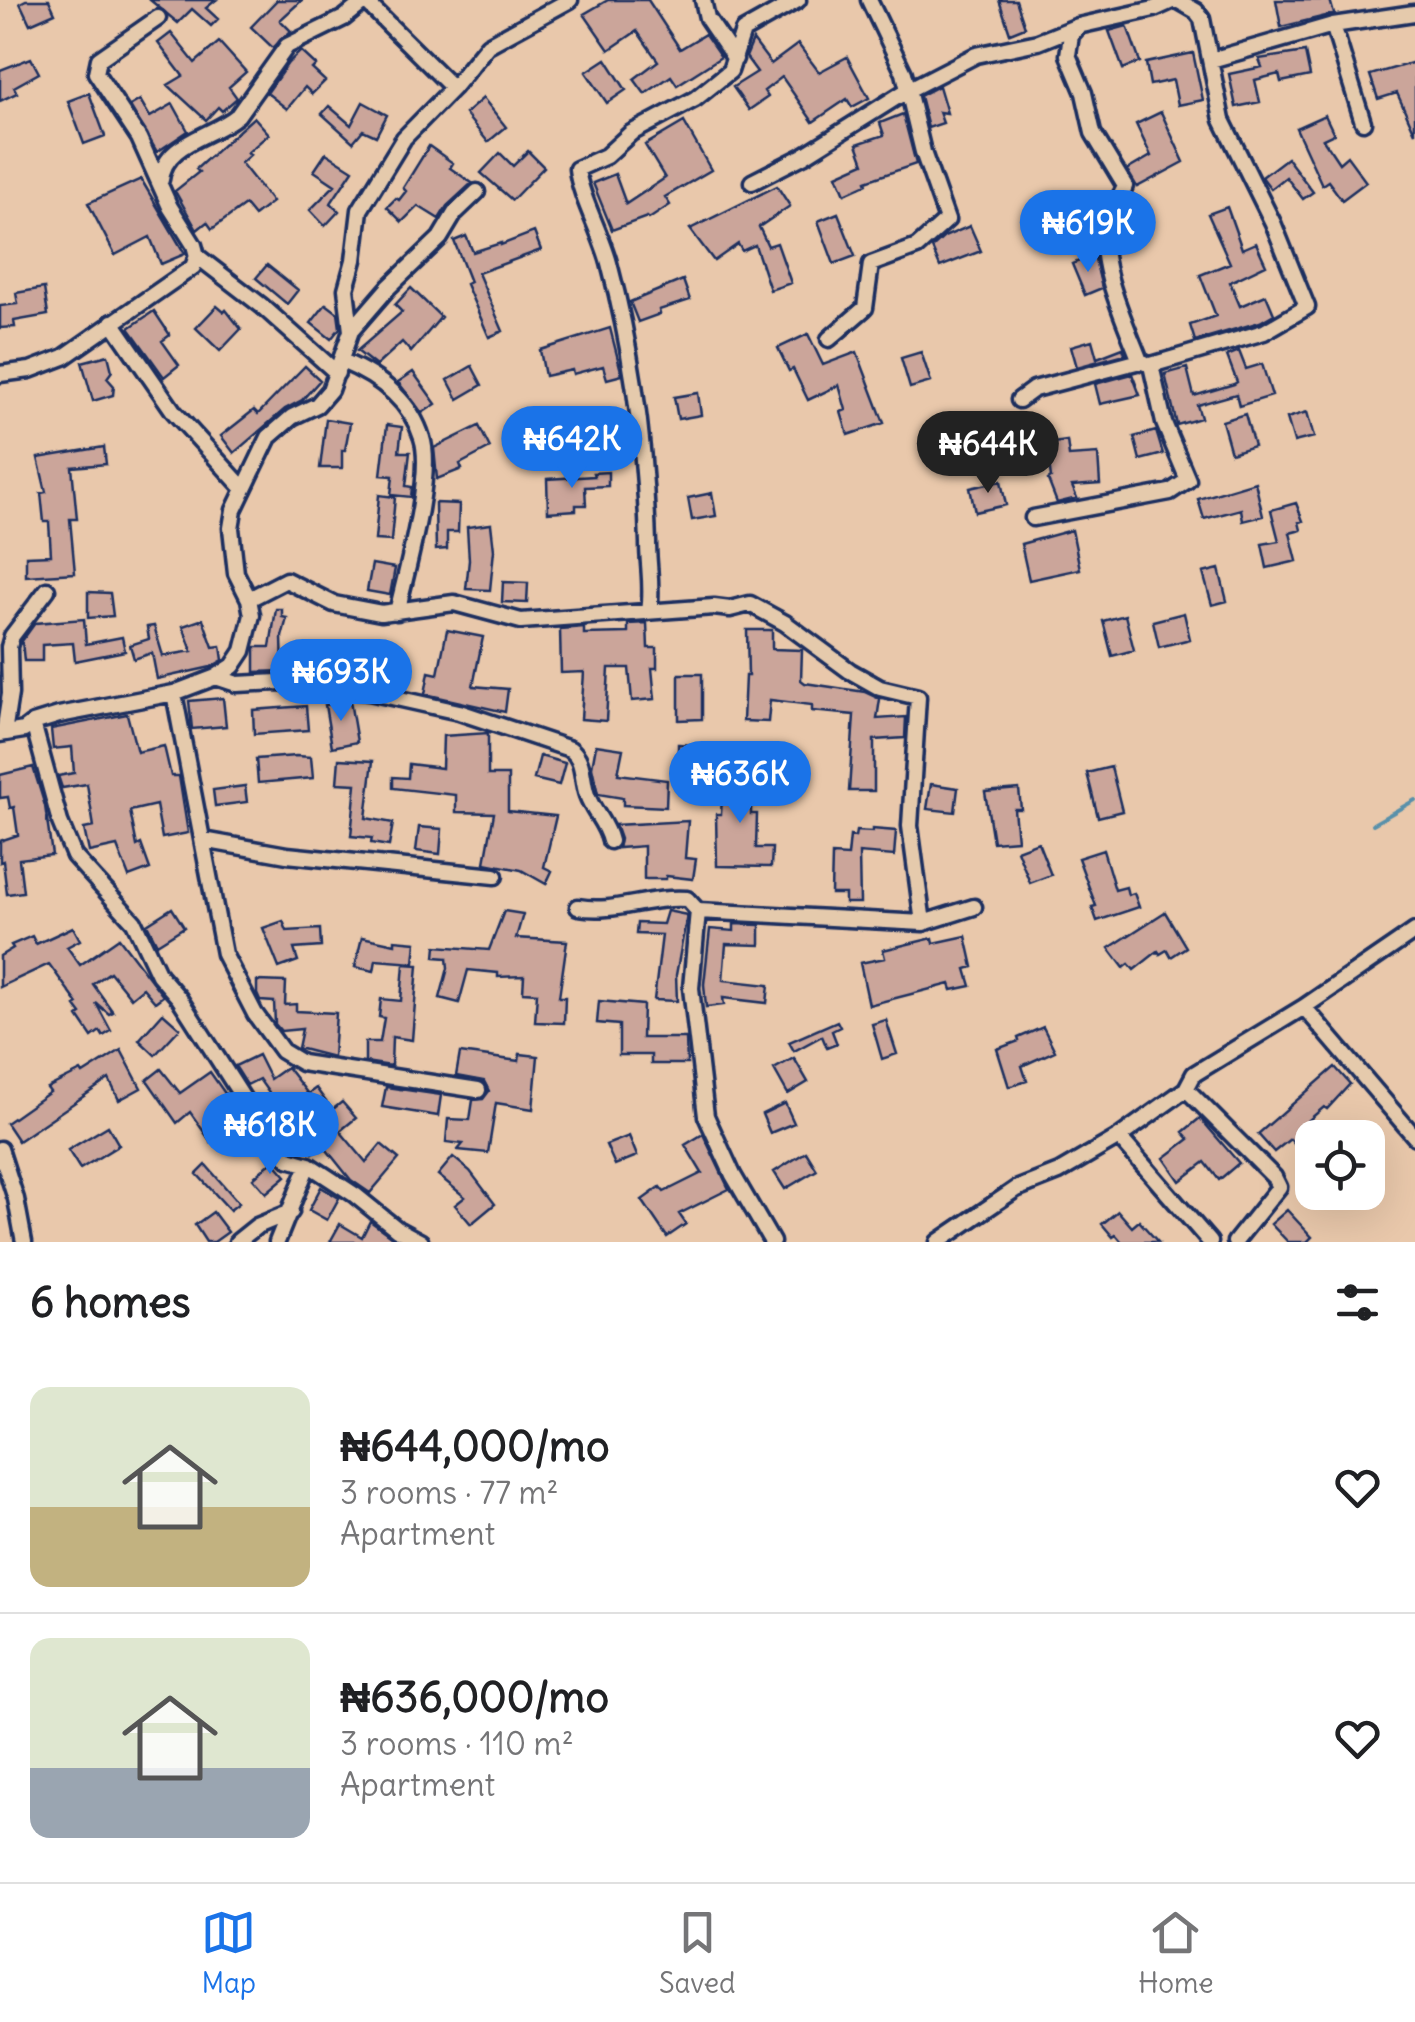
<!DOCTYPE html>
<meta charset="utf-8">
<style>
:root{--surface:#fff;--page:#f6f6f6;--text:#202124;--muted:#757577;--line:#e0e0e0;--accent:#1a73e8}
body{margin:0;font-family:Delius,sans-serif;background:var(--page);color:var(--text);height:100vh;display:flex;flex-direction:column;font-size:38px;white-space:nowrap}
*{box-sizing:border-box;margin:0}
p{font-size:32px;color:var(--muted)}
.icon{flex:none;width:55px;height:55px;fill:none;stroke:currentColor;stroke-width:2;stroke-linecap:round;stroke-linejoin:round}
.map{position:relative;height:1242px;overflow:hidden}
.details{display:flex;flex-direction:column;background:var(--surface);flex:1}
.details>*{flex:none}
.buttons{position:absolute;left:1295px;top:1120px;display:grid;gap:20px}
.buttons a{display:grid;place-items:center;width:90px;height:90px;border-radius:20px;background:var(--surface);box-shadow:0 10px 40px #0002;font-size:50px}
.price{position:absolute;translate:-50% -85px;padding:0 22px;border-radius:35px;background:var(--accent);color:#fff;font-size:32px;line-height:65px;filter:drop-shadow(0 2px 5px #0008)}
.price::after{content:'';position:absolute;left:50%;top:60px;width:30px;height:22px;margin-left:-15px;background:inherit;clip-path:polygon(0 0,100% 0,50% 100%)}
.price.current{background:#222;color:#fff}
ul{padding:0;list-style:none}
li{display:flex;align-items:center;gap:30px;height:250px;padding:0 30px}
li+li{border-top:2px solid var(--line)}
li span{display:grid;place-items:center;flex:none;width:280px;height:200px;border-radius:20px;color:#555}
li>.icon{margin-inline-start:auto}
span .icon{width:120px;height:120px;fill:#fffc;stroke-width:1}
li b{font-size:42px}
h2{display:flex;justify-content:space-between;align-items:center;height:120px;padding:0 30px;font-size:42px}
.tab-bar{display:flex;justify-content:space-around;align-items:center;height:140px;border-top:2px solid var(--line);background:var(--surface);font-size:28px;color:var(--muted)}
.tab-bar a{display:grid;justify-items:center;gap:5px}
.tab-bar .current{color:var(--accent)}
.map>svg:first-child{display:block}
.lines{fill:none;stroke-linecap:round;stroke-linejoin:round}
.stream{stroke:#5890aa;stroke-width:4}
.building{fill:#cba59a;stroke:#1b2f5e;stroke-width:2.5}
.minor-casing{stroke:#1b2f5e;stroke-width:21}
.minor{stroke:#e5caac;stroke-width:14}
</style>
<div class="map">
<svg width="1415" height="1242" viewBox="0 0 1415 1242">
<rect width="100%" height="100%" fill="#e9c8ab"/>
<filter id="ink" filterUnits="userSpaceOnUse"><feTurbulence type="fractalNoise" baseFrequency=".01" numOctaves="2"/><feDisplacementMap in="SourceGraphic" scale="20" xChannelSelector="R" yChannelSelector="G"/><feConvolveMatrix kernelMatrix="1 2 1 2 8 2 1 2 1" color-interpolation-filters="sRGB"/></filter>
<g filter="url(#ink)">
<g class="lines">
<path class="stream" d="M1373 824 1415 800"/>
</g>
<path class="building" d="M26 0H49L55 13 30 24 20 3Z
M150 0H216L206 8 218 19 211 26 192 9 178 23Z
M277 0H302L280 20 291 31 273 48 251 27Z
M608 0H648L680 49 705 34 721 57 677 85 671 76 645 94 634 79 658 61 637 31 609 50 584 14Z
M999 0H1016L1025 27 1010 33Z
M1276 0H1330L1334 14 1281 27Z
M1127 26 1140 62 1123 69 1109 31Z
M171 33 195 63 219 42 246 72 229 87 237 98 222 111 218 107 206 120 168 85 183 76 158 43Z
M753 40 771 64 798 44 819 72 847 57 869 98 852 107 847 99 813 122 782 77 764 91 768 97 749 110 733 87 757 72 746 57Z
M301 51 316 65 312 69 325 81 312 94 305 87 287 109 267 93 288 63Z
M1305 52 1310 76 1281 82 1279 74 1255 80 1260 102 1236 107 1229 74 1262 67 1259 59Z
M1193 53 1203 100 1178 105 1173 80 1150 85 1146 63Z
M31 58 39 73 14 87 17 93 0 101V70Z
M606 59 626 90 607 103 586 72Z
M1415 62V133L1397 93 1378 99 1370 75Z
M939 86 947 113 939 112 943 123 928 128 920 96Z
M89 93 105 136 84 144 68 101Z
M483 98 506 127 488 142 465 114Z
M140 100 150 117 173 104 188 131 157 152 130 106Z
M363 102 387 115 376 136 363 130 353 142 322 114 329 106 351 125Z
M1161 112 1184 162 1137 187 1127 170 1151 156 1136 124Z
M903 114 916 164 866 181 867 184 845 194 837 175 864 163 857 144 884 135 880 123Z
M1325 115 1334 134 1323 139 1339 163 1347 156 1366 182 1342 200 1328 181 1322 185 1296 128Z
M254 117 269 134 247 153 250 155 241 163 272 202 254 216 245 205 212 229 207 222 197 230 175 191 199 172 196 169Z
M684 122 711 170 665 197 670 205 649 219 647 217 612 230 593 183 615 174 626 204 665 178 645 145Z
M429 146 453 163 450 168 472 183 447 206 439 219 418 206 402 222 387 207 396 198 399 200 406 191 403 188Z
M528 151 544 167 512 200 481 173 500 153 513 166Z
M326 153 353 170 331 203 339 211 325 226 310 210 335 185 314 171Z
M1287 158 1313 192 1303 199 1286 177 1271 189 1262 177Z
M141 179 185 254 161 264 150 237 115 255 88 203Z
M777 186 790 206 759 227 768 246 777 243 791 283 770 290 755 245 742 251 738 244 714 261 690 229Z
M1227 207 1242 249 1256 243 1266 265 1230 282 1240 306 1266 295 1274 314 1260 322 1195 341 1190 325 1216 316 1200 275 1230 263 1208 214Z
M838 213 855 256 834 264 818 221Z
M970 226 981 251 940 267 932 248 944 237Z
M534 232 541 250 478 273 503 331 489 337 466 284 470 282 454 241 466 236 473 252 501 243V245Z
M1094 255 1102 288 1085 295 1072 264Z
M267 265 298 290 287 304 256 278Z
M683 280 690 300 659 310 660 314 638 322 630 302Z
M44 288 48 315 14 321 15 327 0 328V306L18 304 16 293Z
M411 288 441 317 411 352 402 342 376 366 357 351 402 312 395 305Z
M326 304 338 313 340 328 331 339 311 323Z
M217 306 224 312 226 310 241 329 220 351 196 328Z
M154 311 170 335 162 341 179 365 164 377 129 328Z
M610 328 622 375 607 379 603 366 573 374 572 370 545 376 540 350Z
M808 334 823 365 857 352 884 423 848 435 841 412 846 410 839 385 808 400 793 369 789 371 778 348Z
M1092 340 1097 358 1123 348 1125 354 1077 367 1071 346Z
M1239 351 1246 369 1262 364 1272 396 1239 406 1236 394 1197 405 1201 418 1177 425 1165 374 1187 368 1194 396 1234 384 1237 382 1227 356Z
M921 352 931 382 910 388 901 358Z
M108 355 112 371 107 378 114 386 113 395 93 401 82 362Z
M305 366 320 380 302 400 285 409 234 453 221 436 254 410 258 414Z
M472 366 482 385 458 399 448 380Z
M413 372 436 404 422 413 398 382Z
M1132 374 1140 395 1100 404 1095 384Z
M698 393 701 415 678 419 674 397Z
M1307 412 1314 437 1294 442 1287 418Z
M1245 414 1254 446 1231 453 1222 421Z
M973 416 980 435 953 444 947 424Z
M326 419 350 423 345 450H342V468H320Z
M387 425 402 427 399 452H410L406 486 412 487 411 497 391 495 393 476 381 475Z
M479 426 490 448 460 464 462 469 437 479 434 448Z
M1025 427 1033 446 1008 456 1000 437Z
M1156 431 1163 454 1140 460 1134 437Z
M1067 441 1069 456 1098 454 1100 484 1072 486 1077 498 1057 503 1048 480 1051 478 1046 444Z
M104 447 106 464 72 467 77 519H70L75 573 26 576V556L51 555 49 522H44L41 493 46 492 38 458Z
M608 472V486L585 487 586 505H576V510L548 512 547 479 594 476 593 473Z
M1001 481 1006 505 975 512 970 488Z
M1255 482 1263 516 1243 521 1241 509 1204 519 1198 499Z
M712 493 716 516 692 520 688 498Z
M379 495 395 497 391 541 375 540Z
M435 503 459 504 458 532H447V549L436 550Z
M1296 503 1303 521 1299 522 1301 530 1290 533 1297 561 1267 568 1262 544 1279 541 1271 510Z
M491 524 494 550 490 590 466 589 469 560 467 527Z
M1072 530 1080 569 1029 580 1021 544Z
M372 564 395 568 390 595 367 591Z
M1219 569 1227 601 1212 605 1203 573Z
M503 582 528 583 527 603 502 602Z
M88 592 110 593 113 616 88 618Z
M276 609H282V617L287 618 282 637 283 671 255 672V647H270Z
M1184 613 1190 639 1159 647 1153 621Z
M1125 615 1134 650 1112 656 1103 621Z
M84 619 86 644 122 637 125 651 75 661 73 643 42 645V661H24L22 641 35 623Z
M203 619 213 647 221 646 223 660 211 667 157 679 152 653 134 659 130 645 149 639 147 627 154 626 163 656 192 651 183 626Z
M647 623 648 648H657V668H652L655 699 632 701 629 668H609L606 721 581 719 584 672 561 673 560 629 584 627V634L628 633V624Z
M447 630 483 637 473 686 508 689 505 712 425 694 429 672 438 674Z
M747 630H772V649L802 650 801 680 805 683 865 692 880 699 877 719 906 717 905 738 874 740V791H849L854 715 812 711V705L770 700 768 722 743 721 745 676H748Z
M679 674H702V719L679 720Z
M223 698 226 726 192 729 189 701Z
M350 701 357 742 332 747 325 705Z
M306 706 308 730 254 734 253 710Z
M127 714 137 752 164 746 171 776H179L188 833 162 838 156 805 130 811 137 846 141 844 150 869 129 877 117 846 89 852 84 829 94 827 87 784 62 788 58 776 74 773 72 747 53 749 51 729Z
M488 733V775H508V811L556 816 544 867 552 871 546 884 521 870 485 863 494 813 456 812V795L393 788V777L408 778 409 764 442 768 443 736Z
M678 744 723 747V773L702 771V775L678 776Z
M596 745 623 749 618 774 667 780 666 807 623 805V798L598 794 592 767Z
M741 748 752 749 751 814H757L756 848H772L771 867 717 866 716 814H721L722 798H739Z
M296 756 311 757 313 778 258 783 256 759Z
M540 756 565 763 559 785 534 779Z
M339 759 373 761 366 818 393 823 389 846 371 843 372 838 351 836 356 784 337 783Z
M33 767 45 806 52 855 19 859 23 892 7 894 3 861 0 862V841L18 835 14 807 10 808 8 797 0 798V775Z
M1111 767 1122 811 1098 817 1087 773Z
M931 784 958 788 955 812 927 809Z
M245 786 247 802 215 806 213 790Z
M1019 789 1021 809H1014L1017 840 993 842 985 792Z
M688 821 685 858 696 859 693 879 666 876V879H644V846L618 848 620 839 615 825Z
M419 827 442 829 440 854 416 851Z
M872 829 896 831 894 856 859 853 860 903H845V894H831L832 855 848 856 850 836 855 837 856 831 872 832Z
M1038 842 1051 875 1030 883 1017 850Z
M1103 850 1115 890 1126 887 1128 895 1134 893 1139 907 1097 921 1092 907 1096 906 1078 858Z
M172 908 184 927 157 944 147 924Z
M504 911 523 914 516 938 567 941 559 997H565L564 1023 535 1022 537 993 523 992 524 976 498 977V973L468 970 459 1003 440 998 448 968 447 958 435 957 436 946 489 950Z
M667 911 687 915 676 975 677 1001 654 1000 662 935 636 934 637 923 663 924Z
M1165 912 1186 947 1171 957 1167 950 1160 954 1158 951 1134 970 1129 964 1124 968 1109 948Z
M283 921 287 931 320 929 321 947 294 949 298 961 279 968 263 928Z
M734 924 760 925V945L726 944 723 980 769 985 767 1003 723 998 724 1005 706 1007 704 984 710 929 734 931Z
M73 927 80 940 67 947 80 965 119 938 163 996 155 1002 143 988 131 998 110 972 93 984 113 1012 109 1014 96 1003 111 1031 103 1036 100 1031 92 1037 78 1016 81 1014 75 1006 78 1004 49 964 0 987V956L13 948 11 945 32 936 36 944Z
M966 936 973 967 966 969 971 986 952 990 950 984 869 1005 860 963 885 958 883 950 933 938 934 943Z
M362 937 395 944V940L416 942 414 963 376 960 374 971 355 967Z
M404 964 418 965 412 1040 392 1037 391 1066 365 1062V1042H380L384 1018 379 1017 381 999 401 1001Z
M257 981 286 982 285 1005 296 1004V1011L336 1013 333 1057 298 1048 302 1029 281 1031 275 1024 274 1002 260 1001 257 994Z
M599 1001 643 1005 642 1038H686L687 1064H651V1055H619V1025L597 1023Z
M163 1013 180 1028 155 1055 139 1040Z
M886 1020 897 1054 882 1059 872 1024Z
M837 1021 840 1027 832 1031 837 1044 827 1048 822 1036 794 1051 789 1042Z
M1043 1027 1055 1051 1022 1066 1027 1081 1009 1087 997 1049 1019 1041 1018 1038Z
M121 1050 141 1088 119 1100 109 1079 18 1141 6 1123 50 1092 47 1088 81 1071 83 1074Z
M460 1053 519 1061 520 1054 538 1056 533 1109 496 1103 488 1153 458 1150 463 1144 446 1142 448 1119 470 1120 473 1100 483 1099 489 1091 484 1081 456 1076Z
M258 1055 270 1079 287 1067 308 1094 316 1088 332 1110 342 1102 356 1118 340 1131 366 1162 381 1144 399 1159 370 1193 351 1180 323 1145 313 1153 300 1136 313 1125 291 1096 278 1106 259 1079 247 1085 235 1066Z
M794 1058 808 1082 788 1094 774 1069Z
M1335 1067 1350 1084 1327 1109 1324 1107 1309 1120 1323 1138H1312V1165L1290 1139 1274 1152 1258 1134Z
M161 1069 180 1093 210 1072 231 1102 227 1106 235 1117 231 1120 234 1125 211 1142 190 1112 177 1123 147 1080Z
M386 1087 441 1095 438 1116 382 1107Z
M785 1103 794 1123 770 1133 762 1114Z
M1200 1118 1239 1163 1219 1180 1205 1162 1180 1181 1164 1158 1189 1139 1183 1132Z
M108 1126 119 1145 80 1169 68 1150Z
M703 1134 729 1189 679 1214 686 1224 667 1237 642 1200 660 1187 664 1192 702 1173 685 1145Z
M629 1136 637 1156 615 1165 606 1145Z
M806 1152 817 1170 785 1189 774 1172Z
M453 1157 470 1171 495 1204 471 1224 455 1205 465 1197 438 1175Z
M273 1161 286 1176 266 1193 253 1178Z
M206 1165 239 1203 230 1210 197 1174Z
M321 1187 339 1198 327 1220 309 1210Z
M1287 1210 1312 1237 1307 1242H1288L1271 1224Z
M1118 1211 1132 1227 1139 1221 1158 1242H1122L1116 1235 1113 1237 1102 1224Z
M213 1212 228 1232 214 1242H206L195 1225Z
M370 1221 399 1242H330L340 1224 362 1237Z"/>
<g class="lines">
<g class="minor-casing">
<path id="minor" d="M703 0 707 18 735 59
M1333 25 1363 122
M1078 27 1071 35 1068 55 1084 93 1093 133 1125 186C1121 198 1110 210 1106 221 1095 260 1126 324 1140 361
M1211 60 1333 25 1414 13
M453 88 488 45 570 0
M161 180C164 142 213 137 238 115L287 46 344 18 365 1
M752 182 803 156 908 90 976 55 1038 42 1078 26 1154 9 1174 0
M197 256 262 306 337 373
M112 322 174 412 243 488
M351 331 389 287 440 238 455 213 477 192
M829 339 865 308 871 264 917 247 947 220 923 152 904 73 869 0
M342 361C378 376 410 399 422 438 434 474 406 573 397 612
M0 374 30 370 64 357 193 267 197 256 194 245 170 207 139 138 96 73 99 59 158 18
M1019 400 1034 389 1140 361 1145 363
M1033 518 1170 492 1188 480 1164 423 1151 365 1264 332 1307 307 1273 223 1222 120 1202 19 1196 11 1177 0
M249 599 286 580 334 604 381 613 454 603 521 621 714 607 730 609 750 604 785 623 850 671 880 688 918 697 910 826 923 923
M649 611C653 588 648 566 648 543 645 446 634 357 609 263 601 233 580 196 577 169L606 156 631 133 695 99 730 71 743 31 798 0
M216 677 237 684 279 682 369 692 459 712 570 749C585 760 581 778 587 795 593 812 606 823 610 841
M174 693 224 954 255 1014 282 1051 302 1063 478 1090
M33 723 60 822 74 856 134 922 159 975 179 998 257 1120 288 1159 309 1165 355 1195 397 1229 421 1242
M4 733 10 694 9 647 12 636 47 590
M0 734 24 730 33 723 59 715 174 693 216 677 233 666 243 651 252 615 249 599 236 573 231 528 234 510 269 437 292 417 317 405 330 390 351 331 346 289 354 260 360 210 404 138 453 88 364 0
M203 840 287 855 495 876
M578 907C615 914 648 896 687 899L698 911 923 923 974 907
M698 911 691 988 706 1116 733 1175 772 1242
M1304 1007 1415 1137
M1186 1089 1274 1177 1279 1187 1235 1242
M1119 1137 1210 1242
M0 1149 16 1199 24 1242
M237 1242 257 1226 291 1212
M277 1242 308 1165
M938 1242 1016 1189 1059 1172 1119 1137 1186 1089 1194 1074 1304 1007 1415 931"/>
</g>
<use href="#minor" class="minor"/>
</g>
</g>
</svg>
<div class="buttons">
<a><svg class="icon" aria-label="locate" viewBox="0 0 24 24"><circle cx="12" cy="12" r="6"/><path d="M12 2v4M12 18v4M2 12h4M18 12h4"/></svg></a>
</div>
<b class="price" style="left:1088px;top:275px">₦619K</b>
<b class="price" style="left:572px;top:491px">₦642K</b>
<b class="price current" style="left:988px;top:496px">₦644K</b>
<b class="price" style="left:341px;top:724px">₦693K</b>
<b class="price" style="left:740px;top:826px">₦636K</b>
<b class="price" style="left:270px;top:1177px">₦618K</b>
</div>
<section class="details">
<h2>6 homes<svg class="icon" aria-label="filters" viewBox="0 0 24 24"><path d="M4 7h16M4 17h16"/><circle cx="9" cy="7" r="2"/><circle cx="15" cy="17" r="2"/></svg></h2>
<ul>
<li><span style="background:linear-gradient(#dfe7d0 60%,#c2b280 0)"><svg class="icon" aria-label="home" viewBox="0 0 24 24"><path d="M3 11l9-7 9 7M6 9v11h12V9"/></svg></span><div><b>₦644,000/mo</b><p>3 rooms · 77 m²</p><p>Apartment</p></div><svg class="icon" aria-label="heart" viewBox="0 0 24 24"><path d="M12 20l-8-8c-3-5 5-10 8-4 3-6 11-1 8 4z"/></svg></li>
<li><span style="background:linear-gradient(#dfe7d0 65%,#9aa5b1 0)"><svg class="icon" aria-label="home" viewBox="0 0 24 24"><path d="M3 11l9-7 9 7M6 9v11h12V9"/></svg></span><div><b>₦636,000/mo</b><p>3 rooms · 110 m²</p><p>Apartment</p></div><svg class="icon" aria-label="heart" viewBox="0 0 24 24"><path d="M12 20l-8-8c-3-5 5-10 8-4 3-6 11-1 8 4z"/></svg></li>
</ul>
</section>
<nav class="tab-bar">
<a class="current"><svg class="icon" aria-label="map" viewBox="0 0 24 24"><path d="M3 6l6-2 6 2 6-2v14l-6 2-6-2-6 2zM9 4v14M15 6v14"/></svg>Map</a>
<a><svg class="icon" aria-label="saved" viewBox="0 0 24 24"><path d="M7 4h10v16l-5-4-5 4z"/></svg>Saved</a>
<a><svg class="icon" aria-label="home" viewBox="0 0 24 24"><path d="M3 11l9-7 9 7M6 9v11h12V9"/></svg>Home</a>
</nav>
